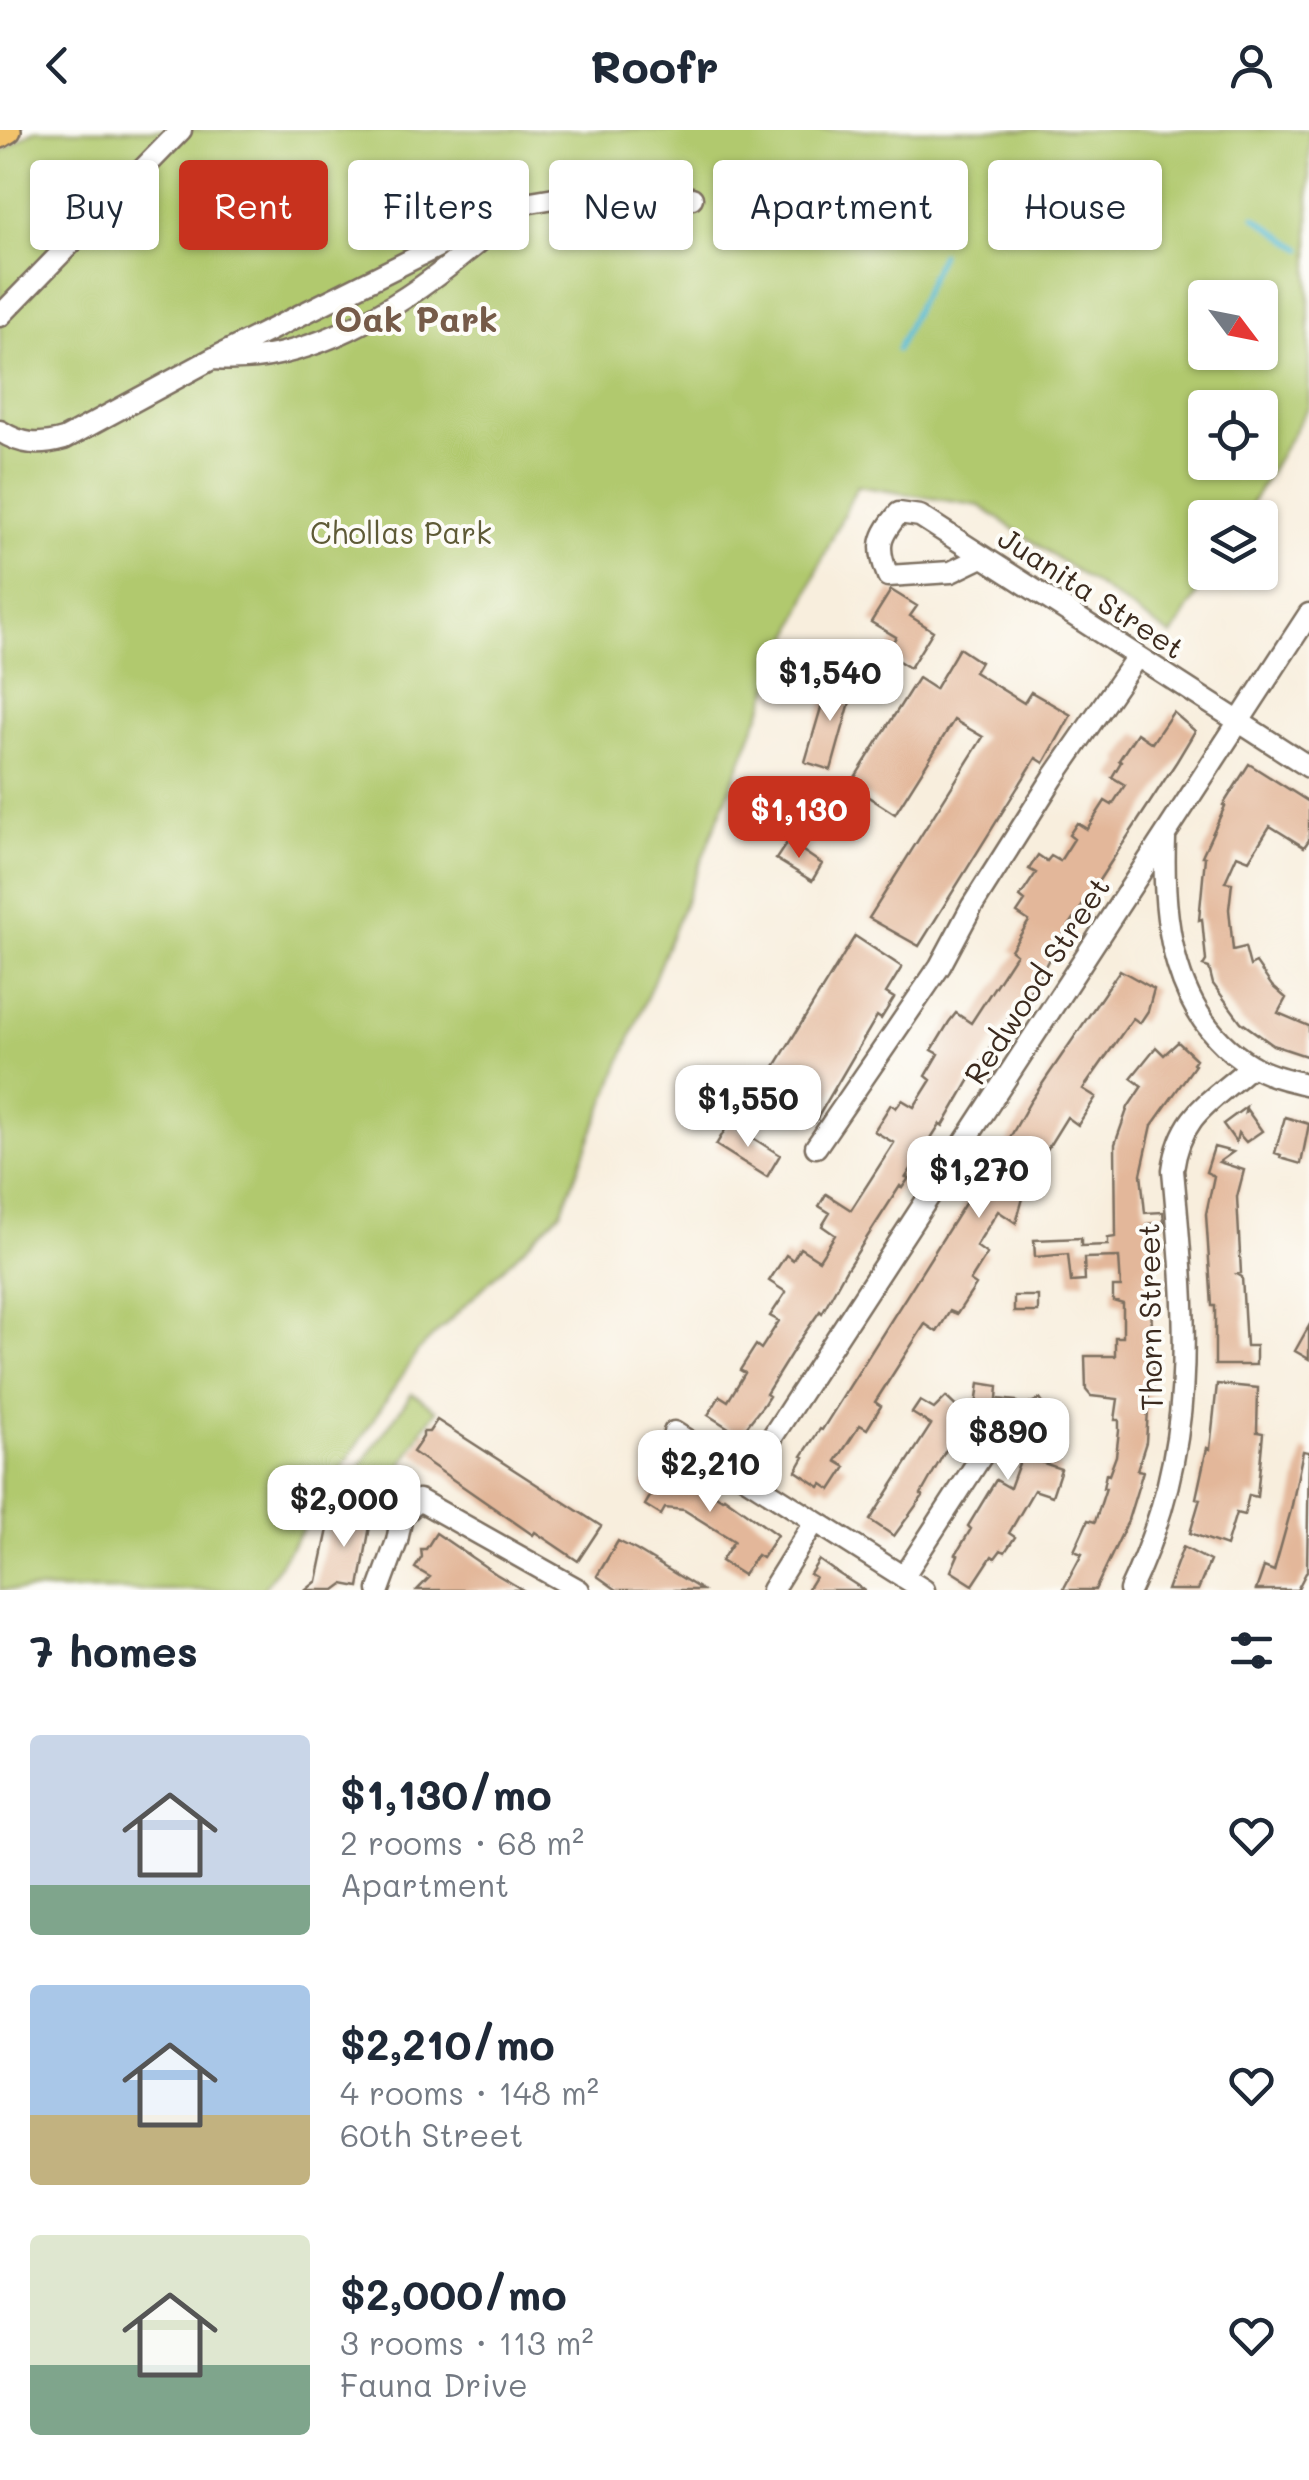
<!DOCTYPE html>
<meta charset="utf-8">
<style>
:root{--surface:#fff;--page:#f6f6f7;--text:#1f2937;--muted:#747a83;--accent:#c8321e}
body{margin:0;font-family:Mali,sans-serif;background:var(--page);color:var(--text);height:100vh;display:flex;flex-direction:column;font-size:38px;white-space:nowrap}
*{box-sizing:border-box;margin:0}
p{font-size:32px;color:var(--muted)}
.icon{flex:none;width:55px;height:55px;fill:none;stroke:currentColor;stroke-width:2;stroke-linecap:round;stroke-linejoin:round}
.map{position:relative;height:1460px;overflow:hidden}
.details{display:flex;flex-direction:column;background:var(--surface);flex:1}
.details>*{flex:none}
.top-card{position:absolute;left:30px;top:30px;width:1250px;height:90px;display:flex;gap:20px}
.needle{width:65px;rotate:122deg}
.fabs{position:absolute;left:1188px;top:150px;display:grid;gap:20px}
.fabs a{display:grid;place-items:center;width:90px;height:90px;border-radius:10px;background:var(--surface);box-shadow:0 2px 8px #0004;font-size:50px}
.price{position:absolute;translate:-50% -85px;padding:0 22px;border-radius:20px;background:#fff;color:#222;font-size:32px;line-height:65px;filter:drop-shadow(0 2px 5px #0008)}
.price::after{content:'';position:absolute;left:50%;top:60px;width:30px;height:22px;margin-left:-15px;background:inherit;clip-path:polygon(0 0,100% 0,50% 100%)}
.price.active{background:var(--accent);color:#fff}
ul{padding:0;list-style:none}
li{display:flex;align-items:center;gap:30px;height:250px;padding:0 30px}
li span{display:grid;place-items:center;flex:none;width:280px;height:200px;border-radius:10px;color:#555}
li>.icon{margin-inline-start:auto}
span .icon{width:120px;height:120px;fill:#fffc;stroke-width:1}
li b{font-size:42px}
h2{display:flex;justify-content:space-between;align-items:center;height:120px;padding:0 30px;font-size:42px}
.pill{padding:0 35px;border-radius:10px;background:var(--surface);box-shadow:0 2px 8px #0004;font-size:35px;line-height:90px}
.pill.active{background:var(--accent);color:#fff}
header{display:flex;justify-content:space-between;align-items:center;height:130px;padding:0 30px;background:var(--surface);font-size:45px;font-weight:700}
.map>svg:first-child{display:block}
.green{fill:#b1c96e;stroke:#767a46;stroke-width:2.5;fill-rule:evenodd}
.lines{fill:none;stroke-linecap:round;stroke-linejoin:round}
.stream{stroke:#56bbd4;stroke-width:5}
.building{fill:#e3b79a}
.minor-casing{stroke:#7d6f61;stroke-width:25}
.major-casing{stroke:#7d6f61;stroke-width:30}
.minor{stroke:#fff;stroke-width:20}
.major{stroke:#f2c26a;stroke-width:25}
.labels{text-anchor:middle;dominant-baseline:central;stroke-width:8;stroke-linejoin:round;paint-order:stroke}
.park-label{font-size:30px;fill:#5e5a36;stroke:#fdfcf7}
.street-label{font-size:30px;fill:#3b2a1e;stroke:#fdfcf7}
.quarter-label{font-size:35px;font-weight:bold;fill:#765b49;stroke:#fdfcf7}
</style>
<header><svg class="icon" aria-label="back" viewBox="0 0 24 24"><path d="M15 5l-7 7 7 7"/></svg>Roofr<svg class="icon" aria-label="person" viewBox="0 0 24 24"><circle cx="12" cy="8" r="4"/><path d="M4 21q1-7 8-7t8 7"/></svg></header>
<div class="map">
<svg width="1309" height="1460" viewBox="0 0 1309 1460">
<rect width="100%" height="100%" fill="#fdfcf7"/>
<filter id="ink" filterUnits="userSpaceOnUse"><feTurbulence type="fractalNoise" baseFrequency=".01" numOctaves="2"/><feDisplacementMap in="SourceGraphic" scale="20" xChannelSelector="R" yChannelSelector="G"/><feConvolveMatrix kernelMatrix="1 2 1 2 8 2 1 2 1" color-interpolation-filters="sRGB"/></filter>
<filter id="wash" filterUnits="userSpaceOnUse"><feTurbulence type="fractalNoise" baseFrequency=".0048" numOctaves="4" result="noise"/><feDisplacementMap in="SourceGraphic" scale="40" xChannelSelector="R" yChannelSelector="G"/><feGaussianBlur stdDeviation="2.25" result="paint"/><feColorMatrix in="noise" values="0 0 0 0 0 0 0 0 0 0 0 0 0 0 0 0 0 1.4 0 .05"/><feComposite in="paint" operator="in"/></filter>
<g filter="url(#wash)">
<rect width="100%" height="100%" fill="#f8eedd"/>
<path class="green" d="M35 0H1309V276L1243 387 1205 388V442L1210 443 1172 506 980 376 857 356 819 436 561 1082 418 1221 263 1460H0V23ZM1205 168H1260V222H1205ZM1205 278H1260V332H1205Z
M412 1263 437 1280 422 1300 396 1347C382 1346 371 1348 358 1339Z
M361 1344 379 1356 367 1374 349 1362Z"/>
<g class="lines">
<path class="stream" d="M1255 87 1302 119
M897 220 941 124"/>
</g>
<g id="blocks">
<path class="building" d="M891 460 917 476 910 486 933 501 910 538 886 523 896 507 871 492Z
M959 518 980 532 974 542 1024 573 1031 562 1071 585 1044 633 1036 628 919 816 869 788 983 607 954 590 895 684 850 655 918 548 935 559Z
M830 547 855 554 831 640 805 632Z
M1173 582 1195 601 1177 631 1058 813 1035 854 1023 871 1021 869 980 932 943 996 940 994 906 1047 909 1048 902 1058 900 1056 846 1140 822 1183 820 1181 799 1211 766 1264 769 1266 764 1274 740 1305 708 1285 720 1266 728 1271 745 1243 740 1240 756 1215 761 1219 779 1191 770 1186 786 1162 769 1151 786 1125 793 1130 800 1118 819 1130 835 1105 822 1096 830 1083 819 1076 826 1064 851 1080 894 1013 874 1001 891 974 896 978 902 970 914 977 931 950 926 946 939 924 932 920 949 892 956 883 971 893 1016 824 1011 820 1029 791 1017 783 1025 771 1020 767 1036 743 1029 739 1038 725 1047 731 1051 726 1060 731 1074 709 1069 705 1077 693 1087 699 1105 671 1112 675 1125 655 1112 647 1121 632 1119 630 1137 603 1152 613Z
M1249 634 1309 672V710L1304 717 1270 696 1249 730 1237 725 1225 752 1232 753 1229 779 1233 820 1245 817 1250 836 1256 833 1272 856 1286 868 1278 883 1309 896V927L1273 915 1241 892 1213 854 1209 838 1203 836 1206 831 1202 789 1199 790 1205 727 1202 726 1225 676 1223 675Z
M788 711 822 734 812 751 776 729Z
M855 806 902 837 886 863 894 868 881 889 877 886 815 992 788 976 797 962 769 946Z
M1120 840 1154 859 1148 881 1140 893 1133 888 1083 959 1096 967 1078 995 1067 987 1046 1021 1039 1017 1017 1052 1025 1061 1016 1093 998 1081 976 1116 987 1124 970 1151 976 1155 957 1184 950 1181 937 1202 925 1194 875 1272 881 1276 867 1299 860 1295 836 1331 846 1337 831 1360 822 1354 820 1357 796 1341 804 1327 802 1326 820 1299 822 1300 964 1075 1000 1019 1003 1020 1030 972Z
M1178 912 1196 929 1193 933 1195 935 1152 995 1141 1044 1145 1083 1163 1082 1164 1093 1148 1094 1154 1253V1264H1149L1146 1312 1137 1340 1143 1341 1127 1393 1095 1460H1063L1082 1424 1074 1421 1088 1390 1095 1392 1106 1358H1103L1106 1344 1109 1345 1116 1326 1119 1301V1290H1115L1118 1269 1091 1266 1086 1260 1085 1226H1115V1207H1123V1174L1113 1171V1157H1121L1119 1127 1084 1128 1085 1151 1071 1152 1068 1124 1035 1127 1034 1110 1081 1108V1116L1108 1115V1108L1116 1107 1115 1014 1128 977 1142 956 1131 948 1156 917 1164 925Z
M1246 977 1245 982 1247 980 1262 1001 1246 1012 1238 1003 1236 1012 1223 994Z
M1285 987 1309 994 1301 1034 1280 1028 1281 1025 1275 1023Z
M729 993 780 1025 767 1047 716 1015Z
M1214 1017 1233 1022 1219 1032 1244 1040 1237 1067 1241 1143 1237 1144 1242 1147 1246 1216H1256V1235H1215V1176H1212L1206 1084 1214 1046 1206 1042Z
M1014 1166H1038V1182H1014Z
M1309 1196V1229L1295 1221Z
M979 1253 998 1256 997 1269 1016 1271 1019 1278 1040 1269 1058 1296 1054 1298 1060 1307 1029 1328 1061 1339 1052 1366 1034 1360 1009 1403 1015 1407 1005 1422 1001 1420 995 1428 992 1426 973 1455 951 1441 958 1425 956 1424 971 1399 968 1396 996 1350 1010 1358 1026 1314 1010 1289 975 1285Z
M1217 1254 1258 1258 1257 1302 1263 1303 1257 1367 1249 1365 1244 1385 1236 1383 1226 1416 1190 1403 1200 1369 1196 1368 1207 1318 1210 1319Z
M946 1267 971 1291 962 1300 959 1297 921 1364 923 1366 894 1406 870 1390 931 1295 912 1283 920 1271 934 1279Z
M437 1290 601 1396 578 1431 535 1402 533 1405 413 1322 423 1307V1302H429Z
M1303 1321 1309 1322 1307 1441 1297 1460H1256L1264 1437 1274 1441 1291 1380Z
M661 1330 722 1369 724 1367 777 1405 762 1428 757 1425 743 1445 721 1431 734 1411 684 1380 665 1378 661 1385 645 1375 652 1363 643 1356Z
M351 1378 372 1385 359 1457 343 1454 335 1460H306L317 1451 332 1380 346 1382Z
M436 1403 496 1444 523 1460H417L430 1447 415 1438 422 1427 421 1419H426Z
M618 1411 636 1420 702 1460H617L597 1446Z
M1183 1417 1210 1431 1198 1460H1167Z
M819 1430 833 1440 864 1460H807L815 1447 810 1444Z"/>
</g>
</g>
<g filter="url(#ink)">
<use href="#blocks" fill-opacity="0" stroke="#7d6f61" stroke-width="2.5"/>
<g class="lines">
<g class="minor-casing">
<path id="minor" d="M0 186 181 0
M214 229C305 236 398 179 465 123 477 113 490 104 500 92
M0 301C22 315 39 316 64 309L212 229 463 104 513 75 572 65 657 62 692 68
M982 427 951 442 888 446C876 416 879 407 899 383L920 386 1309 637
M1165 709C1162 791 1173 889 1251 935 1268 946 1290 950 1309 955
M816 1017 940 836 972 776 1053 648 1136 528
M674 1302 924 1460
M746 1347 1309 484
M903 1447 986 1319
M379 1460 397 1411 402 1386 419 1370 579 1460
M772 1460 815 1391
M1130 1460C1199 1315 1187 1194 1173 1040 1181 982 1213 971 1251 936"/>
</g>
<g class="major-casing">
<path id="major" d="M0 5 8 0"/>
</g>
<use href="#minor" class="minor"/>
<use href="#major" class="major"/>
</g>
</g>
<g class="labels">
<g class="park-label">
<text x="401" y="402">Chollas Park</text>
</g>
<g class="street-label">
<text transform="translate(1092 462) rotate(33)">Juanita Street</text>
<text transform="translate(1036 850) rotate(-57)">Redwood Street</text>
<text transform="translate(1149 1187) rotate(-91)">Thorn Street</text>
</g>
<g class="quarter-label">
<text x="416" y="188">Oak Park</text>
</g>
</g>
</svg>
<div class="fabs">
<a><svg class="needle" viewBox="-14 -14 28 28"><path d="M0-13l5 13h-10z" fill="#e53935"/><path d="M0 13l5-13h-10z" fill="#747a83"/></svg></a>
<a><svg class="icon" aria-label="locate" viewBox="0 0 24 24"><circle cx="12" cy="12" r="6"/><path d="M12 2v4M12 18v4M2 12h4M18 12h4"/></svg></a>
<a><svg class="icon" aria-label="layers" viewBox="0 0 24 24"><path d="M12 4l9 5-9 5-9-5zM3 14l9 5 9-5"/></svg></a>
</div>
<b class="price" style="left:830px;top:594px">$1,540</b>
<b class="price active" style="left:799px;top:731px">$1,130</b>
<b class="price" style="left:748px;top:1020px">$1,550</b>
<b class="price" style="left:979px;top:1091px">$1,270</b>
<b class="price" style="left:1008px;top:1353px">$890</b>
<b class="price" style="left:710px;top:1385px">$2,210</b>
<b class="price" style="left:344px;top:1420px">$2,000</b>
<div class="top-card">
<a class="pill">Buy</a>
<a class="pill active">Rent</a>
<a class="pill">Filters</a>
<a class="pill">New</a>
<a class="pill">Apartment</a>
<a class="pill">House</a>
</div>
</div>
<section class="details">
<h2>7 homes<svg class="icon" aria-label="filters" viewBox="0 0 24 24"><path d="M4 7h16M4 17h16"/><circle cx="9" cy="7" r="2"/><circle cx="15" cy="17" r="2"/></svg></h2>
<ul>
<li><span style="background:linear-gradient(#c9d6e8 75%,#7fa58c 0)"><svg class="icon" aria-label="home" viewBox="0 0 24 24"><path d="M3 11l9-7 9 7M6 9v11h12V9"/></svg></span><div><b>$1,130/mo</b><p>2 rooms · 68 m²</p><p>Apartment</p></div><svg class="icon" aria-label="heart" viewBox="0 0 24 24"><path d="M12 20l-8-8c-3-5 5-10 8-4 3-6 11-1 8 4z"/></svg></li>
<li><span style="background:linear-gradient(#a9c7e8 65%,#c2b280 0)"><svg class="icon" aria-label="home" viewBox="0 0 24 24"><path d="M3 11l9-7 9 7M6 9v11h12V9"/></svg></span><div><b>$2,210/mo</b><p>4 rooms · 148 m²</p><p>60th Street</p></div><svg class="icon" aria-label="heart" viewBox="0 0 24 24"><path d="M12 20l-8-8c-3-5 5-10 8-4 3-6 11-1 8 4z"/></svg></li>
<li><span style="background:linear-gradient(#dfe7d0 65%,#7fa58c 0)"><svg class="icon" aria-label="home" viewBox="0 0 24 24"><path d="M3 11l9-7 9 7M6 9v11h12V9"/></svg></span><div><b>$2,000/mo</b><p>3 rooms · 113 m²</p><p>Fauna Drive</p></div><svg class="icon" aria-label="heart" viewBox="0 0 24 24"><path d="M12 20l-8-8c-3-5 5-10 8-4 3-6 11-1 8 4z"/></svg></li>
</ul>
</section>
